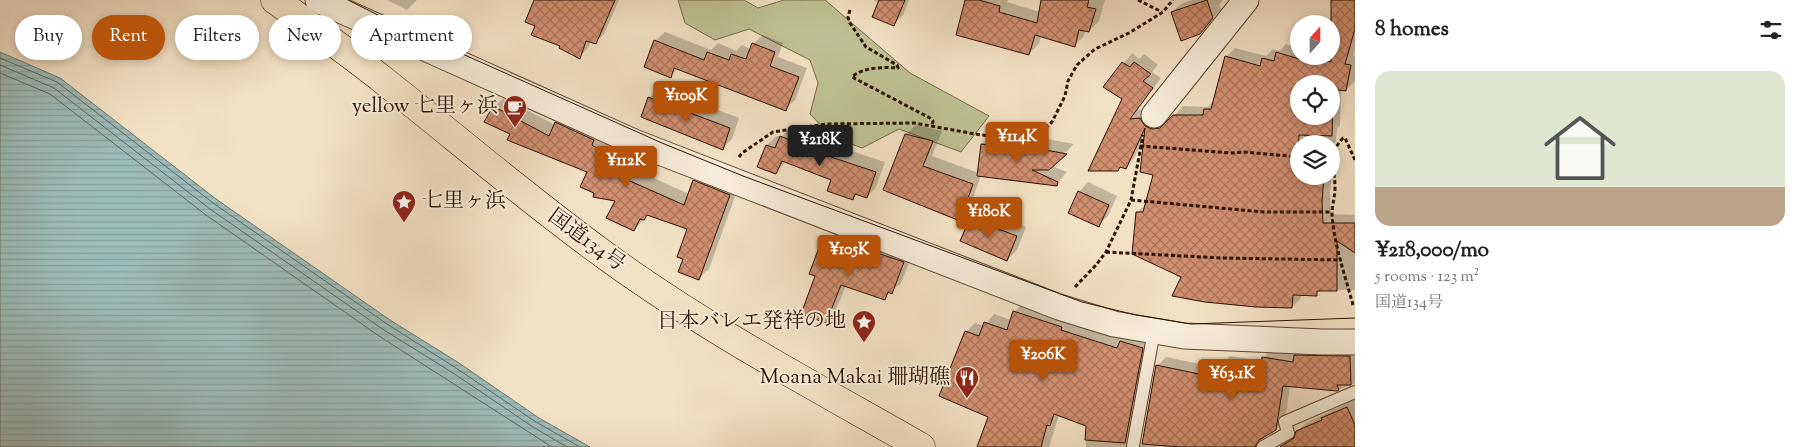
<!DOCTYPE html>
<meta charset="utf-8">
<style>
:root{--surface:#fff;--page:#f6f6f6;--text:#202124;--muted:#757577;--line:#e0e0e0;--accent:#b45309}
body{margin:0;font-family:"Sorts Mill Goudy","Noto Serif JP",serif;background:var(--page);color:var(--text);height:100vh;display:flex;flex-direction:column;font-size:19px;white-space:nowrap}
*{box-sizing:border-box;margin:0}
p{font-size:16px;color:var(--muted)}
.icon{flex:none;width:28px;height:28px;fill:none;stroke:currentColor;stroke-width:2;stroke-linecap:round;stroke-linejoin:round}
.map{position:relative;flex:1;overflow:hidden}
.side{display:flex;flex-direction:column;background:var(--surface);width:450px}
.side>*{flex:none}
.guide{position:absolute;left:15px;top:15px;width:475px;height:45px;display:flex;gap:10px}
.needle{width:32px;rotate:21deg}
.fabs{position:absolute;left:1290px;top:15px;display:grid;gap:10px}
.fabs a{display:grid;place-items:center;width:50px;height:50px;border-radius:50%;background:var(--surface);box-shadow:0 2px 8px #0003;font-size:25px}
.price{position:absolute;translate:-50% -42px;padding:0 11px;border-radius:5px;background:var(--accent);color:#fff;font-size:16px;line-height:32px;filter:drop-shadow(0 1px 2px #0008)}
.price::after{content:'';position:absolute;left:50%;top:30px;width:15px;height:11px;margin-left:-8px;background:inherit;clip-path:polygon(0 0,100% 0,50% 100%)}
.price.selected{background:#222;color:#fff}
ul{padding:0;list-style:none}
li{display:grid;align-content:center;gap:10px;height:265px;padding:0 20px}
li+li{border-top:1px solid var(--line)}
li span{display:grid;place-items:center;height:155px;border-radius:15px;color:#555}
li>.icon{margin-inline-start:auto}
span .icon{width:90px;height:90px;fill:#fffc;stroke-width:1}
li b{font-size:21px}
h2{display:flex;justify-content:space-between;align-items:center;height:60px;padding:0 20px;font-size:21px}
.tag{padding:0 18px;border-radius:22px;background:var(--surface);box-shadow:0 2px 8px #0003;font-size:18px;line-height:45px}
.tag.selected{background:var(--accent);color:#fff}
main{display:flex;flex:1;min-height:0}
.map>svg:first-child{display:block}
.grass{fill:#bec292;stroke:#766949}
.water{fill:url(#water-rules);stroke:#70776f}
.shadow{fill:#0003;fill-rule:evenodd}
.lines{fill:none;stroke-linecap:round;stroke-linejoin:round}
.shore{stroke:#64665c;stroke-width:1}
.building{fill:url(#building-cross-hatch);stroke:#2d1000;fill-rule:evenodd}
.lane-casing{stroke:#5e4431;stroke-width:14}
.street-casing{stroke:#5e4431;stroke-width:27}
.highway-casing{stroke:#2d1000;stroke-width:29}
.path{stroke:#2d1000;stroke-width:3;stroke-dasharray:4 2.5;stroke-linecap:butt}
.lane{stroke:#f7ecd9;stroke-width:12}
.street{stroke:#f7ecd9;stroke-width:25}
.highway{stroke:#f3e1c5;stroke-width:28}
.tram{stroke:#2d1000;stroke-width:1}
.labels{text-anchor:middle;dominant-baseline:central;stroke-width:4;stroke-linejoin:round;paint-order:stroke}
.poi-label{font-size:21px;fill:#2d1000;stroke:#f7ecd9;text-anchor:end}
.street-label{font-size:21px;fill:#2d1000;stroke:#f7ecd9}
</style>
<main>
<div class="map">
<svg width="1355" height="447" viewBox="0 0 1355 447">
<defs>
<pattern id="water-rules" width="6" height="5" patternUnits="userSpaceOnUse" patternTransform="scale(1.25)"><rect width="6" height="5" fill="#9cbcb9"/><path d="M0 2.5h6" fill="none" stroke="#87a19d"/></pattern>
<pattern id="building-cross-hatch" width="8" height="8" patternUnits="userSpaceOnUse" patternTransform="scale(1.25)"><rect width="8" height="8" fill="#d19070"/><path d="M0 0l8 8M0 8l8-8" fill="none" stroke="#aa745a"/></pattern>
</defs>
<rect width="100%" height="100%" fill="#f3e1c5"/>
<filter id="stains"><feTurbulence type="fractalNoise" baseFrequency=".004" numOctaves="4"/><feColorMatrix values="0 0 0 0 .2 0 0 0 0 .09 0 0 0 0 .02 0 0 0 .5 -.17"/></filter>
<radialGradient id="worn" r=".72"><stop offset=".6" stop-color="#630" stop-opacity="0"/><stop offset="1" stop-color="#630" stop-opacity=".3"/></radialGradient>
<path class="grass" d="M678 0H744L758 8 784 0H825L910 73 989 116 961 152 899 129 862 148 831 136 810 114 818 83 810 60 749 29 715 40 685 23Z"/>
<path class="water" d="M0 52 60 78 216 199 390 320 459 363 539 418 590 447H0Z"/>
<path class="shadow" d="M387 0H417L407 10Z
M535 0H619L604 34 595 43 591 41 588 48 579 57 562 46 536 25Z
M873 0H909L903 15 893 25 879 3Z
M966 0H1008L1007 2 1040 12 1042 0H1105L1099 21 1089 31 1085 30 1084 36 1074 46 1041 36 1039 44 1029 53Z
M1192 0H1223L1219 5 1221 9 1200 33 1172 12 1181 4Z
M1339 0H1355V49L1353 55 1355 56V81L1346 90 1341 89 1340 126 1337 129 1336 142 1331 146V144H1299V176H1331V166H1333L1330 192 1331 214 1355 215V290H1321L1316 294H1301V298L1292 307 1182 276 1138 212 1146 204 1154 174 1145 136 1134 158 1125 167 1123 98 1105 87 1132 53 1139 59 1144 54 1158 65 1152 72 1161 78 1137 110 1149 109 1162 121 1170 120 1183 106 1208 107 1214 100 1226 57 1235 48 1266 56 1273 49 1279 51 1286 44 1299 48V56H1331V24H1328ZM1299 84H1331V116H1299Z
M665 32 711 50 718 43 736 51 742 45 751 49 753 44 763 35 783 43 778 57 807 68 795 100 785 109 678 68 670 76 655 41Z
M659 88 739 118 732 139 722 148 649 98Z
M504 98 555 125 566 113 635 155 629 167 689 194 694 181 704 171 739 185 709 269 699 278 684 259 688 228 649 214 634 230 617 200 589 172 511 134 494 107Z
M916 125 942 131 932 156 979 173 982 144 992 135 1038 140 1041 138 1074 144 1052 166 1067 172 1056 185 981 175 969 210 959 220 885 190 906 134Z
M791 127 818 138 824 131 839 137 836 146 885 162 876 187 867 197 858 194 853 198 832 179 786 161 776 173 767 145 777 136 781 137Z
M1088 182 1117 196 1108 216 1098 225 1079 192Z
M980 209 1026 227 1017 250 1007 260 971 219Z
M855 233 913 253 901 283 884 298 846 285 835 312 826 321 817 275 821 245 830 236 847 242Z
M1023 303 1069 321 1124 339 1130 333 1151 339 1134 440 1140 445H1143L1157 366 1166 357 1220 368 1221 365 1230 356 1263 361 1264 357 1272 348H1355V383L1337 390 1290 386 1285 420 1276 429 1264 436V441L1277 446 1297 434V432L1306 423 1355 399V446L1086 447 1087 425 1059 415 1049 447H1056H987L990 416 966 332 975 323 984 326 994 314 1011 320 1014 312Z"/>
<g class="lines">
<path class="shore" d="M0 58 57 82 213 203 387 324 456 368 536 422 580 447
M0 65 54 88 210 209 384 330 453 373 533 427 567 447
M0 73 50 94 206 215 379 336 552 447"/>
</g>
<path class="building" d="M534 0H615L596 44 586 41 580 59 559 48 560 46 531 35 535 26 525 22Z
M879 0H905L894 26 872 17Z
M965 0H979L1000 6 999 12 1037 23 1041 0H1089L1087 7 1096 9 1089 32 1079 30 1075 47 1035 35 1029 55 956 35Z
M1207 0 1213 18 1200 34 1181 41 1171 12Z
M1331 0H1355V29L1345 64 1351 65 1346 91 1338 90 1337 94 1333 93 1332 136 1299 135 1297 176H1324L1322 202 1323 223H1355V253L1337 241V291H1317V296L1293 295 1292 308 1256 307 1205 302 1172 296 1181 277 1132 254 1136 212H1143L1153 175 1140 172 1145 128 1126 169 1120 167 1118 171H1088L1122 99 1103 87 1122 62 1130 67 1134 62 1151 74 1143 81 1153 88 1130 119 1140 118 1145 126 1152 129 1160 128 1173 115H1203L1204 109H1211L1225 56 1260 66 1262 58 1274 61 1276 52 1309 62 1310 57 1331 62ZM1299 84H1331V116H1299Z
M654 40 704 60 707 52 729 60 731 54 746 59 752 43 775 52 770 66 799 77 786 111 674 68 671 78 644 67Z
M648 97 730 128 723 150 641 117Z
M493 106 549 136 555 122 594 140 592 145 626 165 621 177 684 205 693 180 730 195 699 280 678 272 683 259 677 257 687 229 647 215 644 220 640 219 634 231 606 218 615 201 593 197 594 193 580 187 587 172 507 140 510 134 484 122Z
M905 134 933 141 923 166 973 184 960 221 883 190Z
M780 136 810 148 813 140 831 147 828 156 876 172 867 198 855 194 853 200 827 191 831 180 782 161 776 174 757 167 766 145 775 148Z
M981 144 1030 150V147L1067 154 1049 170H1032L1058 182 1057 186 977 176Z
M1078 191 1109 205 1099 227 1068 213Z
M970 218 1017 236 1007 261 960 241Z
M845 242 904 262 892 294 888 292 885 300 841 285 826 323 801 314 815 276 809 274 820 245 841 252Z
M1013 311 1062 327 1061 330 1117 348 1120 341 1143 348 1125 443 1085 440 1086 426 1054 414 1050 426 1047 425 1041 447H977L988 417 939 396 965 331 979 336 984 322 1007 330Z
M1294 355 1350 356 1351 385H1337L1339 390 1337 391 1283 386 1276 430 1259 440 1255 447H1181L1142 444 1156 365 1218 378 1220 364 1260 370 1262 357 1293 362Z
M1347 407 1355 425V447H1280L1294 438 1296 431 1322 420 1321 418Z"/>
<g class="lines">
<g class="lane-casing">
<path id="lane" d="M1133 446 1154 331
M1263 447 1288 433 1285 422 1355 392"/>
</g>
<g class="street-casing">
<path id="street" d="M318 0 634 142 1059 307 1114 324 1184 336 1322 342H1355
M1154 115 1246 0"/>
</g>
<g class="highway-casing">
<path id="highway" d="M275 0C311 26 348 52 383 80 459 140 531 202 610 259 708 330 816 387 921 447"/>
</g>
<path class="path" d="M1138 0 1162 12
M850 10 848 17 850 23 866 47 897 65 898 68C883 67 863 67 852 77L930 118 933 121 932 126
M1140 146 1230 153 1244 152 1299 157
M739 157 742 153 773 132 826 124 914 123 981 135 1018 138 1027 136 1044 129 1052 122 1065 96 1068 81 1077 65 1095 49 1129 33 1163 12 1173 0
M1131 200 1264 212H1332
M1106 252 1222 258 1342 260
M1075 287 1096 265 1106 252 1131 200 1143 135
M1353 305C1345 275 1334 245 1332 214 1332 205 1335 197 1335 188 1335 165 1326 157 1343 138H1345L1355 160"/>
<use href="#lane" class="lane"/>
<use href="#street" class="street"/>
<use href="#highway" class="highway"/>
<path class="tram" d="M348 0 402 27 662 143 743 176 1082 302 1136 315 1191 324 1355 318"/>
</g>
<defs>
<g id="cafe-pin" transform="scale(1.25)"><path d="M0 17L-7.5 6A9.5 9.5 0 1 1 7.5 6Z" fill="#8f2418" stroke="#f7ecd9"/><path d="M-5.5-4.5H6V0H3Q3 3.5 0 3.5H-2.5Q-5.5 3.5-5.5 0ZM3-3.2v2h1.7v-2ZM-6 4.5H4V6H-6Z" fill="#fff"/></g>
<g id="sight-pin" transform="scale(1.25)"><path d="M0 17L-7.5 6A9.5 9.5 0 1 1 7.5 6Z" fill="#8f2418" stroke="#f7ecd9"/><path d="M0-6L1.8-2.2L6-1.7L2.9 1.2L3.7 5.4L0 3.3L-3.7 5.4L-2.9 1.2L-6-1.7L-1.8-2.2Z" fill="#fff"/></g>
<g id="restaurant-pin" transform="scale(1.25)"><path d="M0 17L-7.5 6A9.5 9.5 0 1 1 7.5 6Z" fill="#8f2418" stroke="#f7ecd9"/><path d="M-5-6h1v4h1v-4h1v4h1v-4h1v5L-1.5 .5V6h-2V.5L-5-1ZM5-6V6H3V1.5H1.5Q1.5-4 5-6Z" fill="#fff"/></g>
</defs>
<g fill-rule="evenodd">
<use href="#cafe-pin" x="515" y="107"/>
<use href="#sight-pin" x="404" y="202"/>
<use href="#sight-pin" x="864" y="322"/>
<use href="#restaurant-pin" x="967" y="378"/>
</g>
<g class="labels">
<g class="poi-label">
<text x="498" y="107">yellow 七里ヶ浜</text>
<text x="422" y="202" text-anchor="start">七里ヶ浜</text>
<text x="846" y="322">日本バレエ発祥の地</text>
<text x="950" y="378">Moana Makai 珊瑚礁</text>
</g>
<g class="street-label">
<text transform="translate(586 241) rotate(36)">国道134号</text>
</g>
</g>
<rect width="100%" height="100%" filter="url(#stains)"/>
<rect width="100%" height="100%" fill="url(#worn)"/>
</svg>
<div class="fabs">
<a><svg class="needle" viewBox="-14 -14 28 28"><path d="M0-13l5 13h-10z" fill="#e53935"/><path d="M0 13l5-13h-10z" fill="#757577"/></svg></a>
<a><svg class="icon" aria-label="locate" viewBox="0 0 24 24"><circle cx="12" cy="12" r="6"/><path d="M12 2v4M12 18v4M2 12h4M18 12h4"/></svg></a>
<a><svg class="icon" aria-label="layers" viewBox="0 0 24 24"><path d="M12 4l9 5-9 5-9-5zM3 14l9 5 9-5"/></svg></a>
</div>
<b class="price" style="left:686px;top:123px">¥109K</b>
<b class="price" style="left:1017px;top:164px">¥114K</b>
<b class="price selected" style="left:820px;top:167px">¥218K</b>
<b class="price" style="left:626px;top:188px">¥112K</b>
<b class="price" style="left:989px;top:239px">¥180K</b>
<b class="price" style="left:849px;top:277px">¥105K</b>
<b class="price" style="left:1043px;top:382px">¥206K</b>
<b class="price" style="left:1232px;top:401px">¥63.1K</b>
<div class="guide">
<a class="tag">Buy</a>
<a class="tag selected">Rent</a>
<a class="tag">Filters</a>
<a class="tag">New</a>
<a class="tag">Apartment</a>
</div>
</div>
<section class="side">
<h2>8 homes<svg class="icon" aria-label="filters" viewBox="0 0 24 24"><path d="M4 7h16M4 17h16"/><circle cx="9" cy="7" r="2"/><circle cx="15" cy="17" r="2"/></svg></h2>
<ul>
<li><span style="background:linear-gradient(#dfe7d0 75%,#b9a48a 0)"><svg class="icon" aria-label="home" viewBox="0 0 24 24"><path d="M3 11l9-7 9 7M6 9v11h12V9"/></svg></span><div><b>¥218,000/mo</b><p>5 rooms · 123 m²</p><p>国道134号</p></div></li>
</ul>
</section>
</main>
